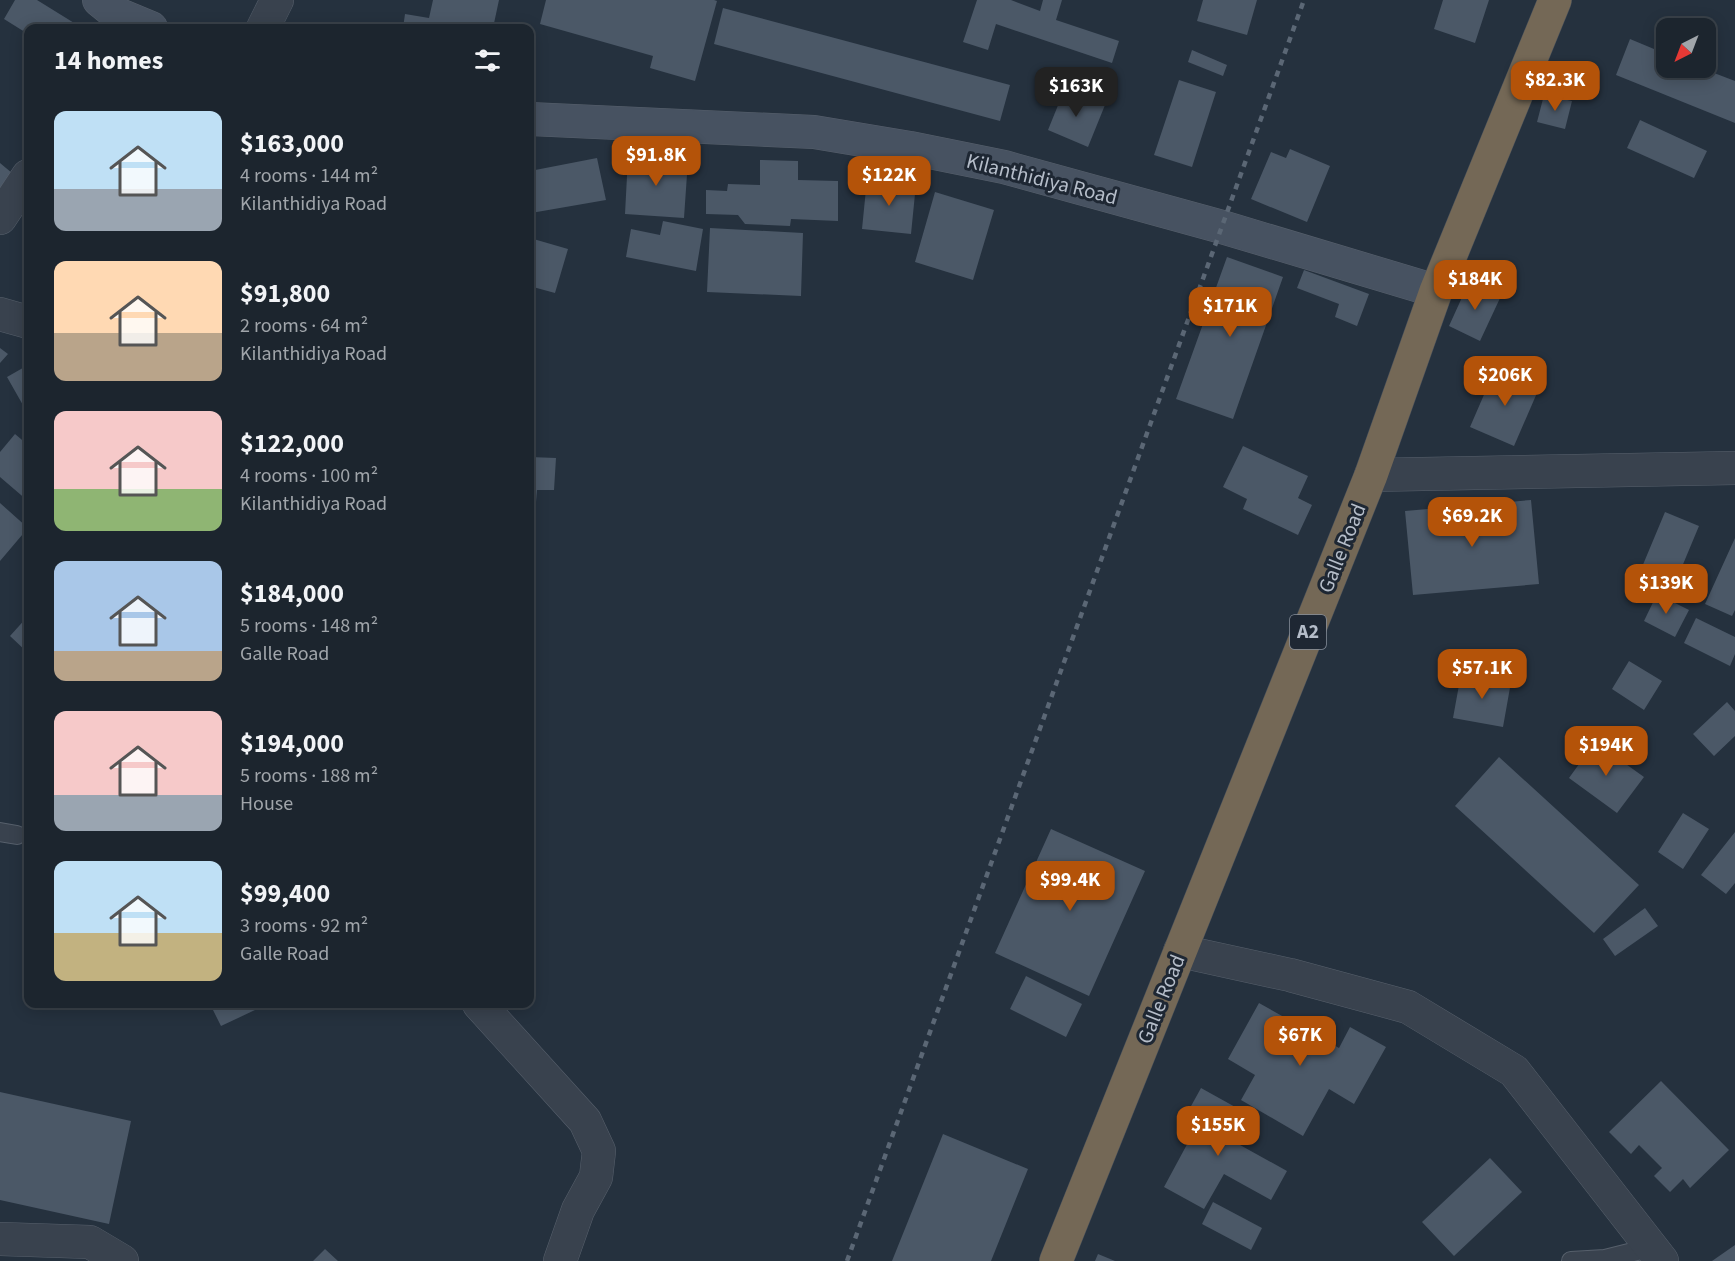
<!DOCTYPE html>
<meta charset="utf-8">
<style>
:root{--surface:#1c252e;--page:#252d36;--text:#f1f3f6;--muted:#a0a5aa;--line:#3a424a;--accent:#b45309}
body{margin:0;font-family:"Source Sans 3",sans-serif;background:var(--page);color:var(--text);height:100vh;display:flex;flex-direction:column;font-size:22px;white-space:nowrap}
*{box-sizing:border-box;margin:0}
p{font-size:20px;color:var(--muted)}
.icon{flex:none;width:33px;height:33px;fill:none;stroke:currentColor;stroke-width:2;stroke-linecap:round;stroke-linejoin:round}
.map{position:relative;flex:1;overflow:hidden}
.sheet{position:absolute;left:24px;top:24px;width:510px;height:984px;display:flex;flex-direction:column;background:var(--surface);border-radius:12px;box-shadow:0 3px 15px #0003,0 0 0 2px var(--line)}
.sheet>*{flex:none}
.needle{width:39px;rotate:222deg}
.buttons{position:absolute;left:1656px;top:18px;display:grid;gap:12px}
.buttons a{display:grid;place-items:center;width:60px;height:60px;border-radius:12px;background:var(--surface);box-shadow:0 3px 15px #0003,0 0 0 2px var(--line);font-size:30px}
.price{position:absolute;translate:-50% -51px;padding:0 14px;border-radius:12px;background:var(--accent);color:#fff;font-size:20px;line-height:39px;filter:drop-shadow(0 2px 3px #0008)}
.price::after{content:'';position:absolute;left:50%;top:36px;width:18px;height:14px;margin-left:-9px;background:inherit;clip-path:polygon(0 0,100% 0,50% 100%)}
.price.current{background:#222;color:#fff}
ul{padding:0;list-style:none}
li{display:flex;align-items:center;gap:18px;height:150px;padding:0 30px}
li span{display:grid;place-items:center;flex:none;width:168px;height:120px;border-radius:12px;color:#555}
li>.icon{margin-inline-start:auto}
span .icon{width:72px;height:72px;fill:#fffc;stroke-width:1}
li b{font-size:26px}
h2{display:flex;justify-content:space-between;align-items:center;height:72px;padding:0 30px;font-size:26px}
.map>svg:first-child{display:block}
.building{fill:#4b5867}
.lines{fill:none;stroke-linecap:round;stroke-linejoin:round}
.lane-casing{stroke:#57606c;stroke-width:20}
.street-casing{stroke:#57606c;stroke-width:34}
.secondary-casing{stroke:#57606c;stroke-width:34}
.highway-casing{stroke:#444d59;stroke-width:34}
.lane{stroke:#39424e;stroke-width:18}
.street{stroke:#39424e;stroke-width:33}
.secondary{stroke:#475261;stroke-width:33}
.highway{stroke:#746856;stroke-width:33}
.rail{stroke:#5b6775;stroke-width:4.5;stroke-dasharray:6 6;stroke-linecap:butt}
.labels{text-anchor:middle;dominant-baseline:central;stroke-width:6;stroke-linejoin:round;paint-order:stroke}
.shield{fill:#1e2733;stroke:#88909c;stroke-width:1.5}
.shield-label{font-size:20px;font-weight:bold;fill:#b5bdc9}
.street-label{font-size:21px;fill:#b5bdc9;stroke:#1e2733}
</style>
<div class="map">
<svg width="1735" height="1261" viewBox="0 0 1735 1261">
<rect width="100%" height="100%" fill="#25313e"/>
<path class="building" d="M15 0H37L79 26 77 28H28V34L4 19Z
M433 0H499L493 28H403L405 14 429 18Z
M546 0H714L717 1 695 81 650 68 653 56 540 24Z
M977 0H1011L1040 11 1043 0H1062L1056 20 1119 41 1112 63 996 24 988 50 963 42Z
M1203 0H1257L1247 35 1197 21Z
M1443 0H1489L1475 43 1434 29Z
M723 8 1010 85 1000 121 714 44Z
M1630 39 1666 54V68H1701L1735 81V123L1616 75Z
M1192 50 1227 65 1223 76 1188 62Z
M1179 80 1216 92 1192 167 1154 155Z
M1065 88 1105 105 1088 147 1048 130Z
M1544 95 1572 101 1565 129 1537 122Z
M1640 120 1707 151 1694 178 1627 148Z
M1290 149 1330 166 1307 222 1251 199 1271 152 1286 158Z
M628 157 688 160 684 218 625 214Z
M597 158 606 200 531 213 530 171Z
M760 160 798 161V180L838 181V221L791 219 790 226 745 224 738 215 706 214V190L727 191 728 184 760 185Z
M0 163 18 178 0 200Z
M867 179 916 184 911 234 862 229Z
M935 192 994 210 973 280 915 262Z
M663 221 703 229 696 271 626 257 631 229 660 235Z
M710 228 803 233 801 296 707 292Z
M530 238 568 249 555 293 533 287 530 298Z
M1227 257 1283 277 1233 419 1176 399Z
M1304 270 1369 294 1357 326 1335 317 1339 304 1297 288Z
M1469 282 1501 296 1480 341 1449 326Z
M0 348 8 354 0 363Z
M28 365V414L7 377Z
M1496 367 1540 386 1514 446 1470 427Z
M15 434 28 445V501L0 477V452Z
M1243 446 1308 476 1298 498 1312 505 1298 535 1243 509 1247 499 1223 487Z
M530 457 556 458 554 490H537L536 502H530Z
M1531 500 1539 584 1413 595 1405 511Z
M0 503 28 528 0 561Z
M1665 512 1699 526 1676 581 1642 567Z
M1735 538V610L1732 616 1705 604Z
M1657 594 1689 610 1675 637 1644 621Z
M28 616V653L10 636Z
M1696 618 1735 637V654L1730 666 1684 643Z
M1629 661 1662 681 1644 710 1612 689Z
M1461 674 1511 682 1503 727 1453 718Z
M1727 702 1735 711V736L1714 756 1693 734Z
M1595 742 1644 777 1617 813 1569 778Z
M1499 757 1639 885 1594 933 1455 806Z
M1683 813 1709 829 1683 869 1658 852Z
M1051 829 1145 871 1089 996 995 953Z
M1735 832V883L1726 894 1701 875Z
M1645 908 1658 926 1615 956 1603 939Z
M1026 976 1082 1004 1066 1037 1010 1009Z
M1259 1003 1339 1048 1350 1027 1386 1047 1354 1104 1329 1089 1303 1136 1241 1100 1255 1075 1228 1059Z
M210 1004H268L221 1026Z
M1661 1081 1729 1150 1690 1188 1683 1179 1670 1192 1654 1176 1662 1168 1639 1145 1631 1154 1609 1132Z
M1201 1088 1237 1108 1222 1135 1287 1171 1271 1200 1224 1174 1204 1209 1164 1187 1198 1124 1185 1117Z
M0 1092 131 1121 109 1224 0 1200Z
M943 1134 1028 1169 991 1261H892Z
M1490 1158 1522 1192 1454 1256 1422 1222Z
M1213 1202 1262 1228 1251 1250 1202 1224Z
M1735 1245V1261H1712Z
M325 1249 338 1261H313Z
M1098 1254 1115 1261H1095Z"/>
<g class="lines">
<g class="lane-casing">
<path id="lane" d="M0 832 17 835
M1571 1261 1605 1259 1653 1247"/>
</g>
<g class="street-casing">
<path id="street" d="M263 28 277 0
M0 218 28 176
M0 314 28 322
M1371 475 1735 468
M1180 951 1290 975 1408 1007 1514 1071 1662 1261
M479 1004 585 1121 599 1151 596 1177 578 1210 560 1261
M0 1239 90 1242 122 1261"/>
</g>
<g class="secondary-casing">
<path id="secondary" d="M99 0 115 13 151 28
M530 119 814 132 910 148 1004 167 1222 227 1436 291"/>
</g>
<g class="highway-casing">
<path id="highway" d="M1056 1261 1371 475 1436 291 1555 0"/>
</g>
<use href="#lane" class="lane"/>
<use href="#street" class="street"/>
<use href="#secondary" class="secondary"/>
<use href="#highway" class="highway"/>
<path class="rail" d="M847 1261 1304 0"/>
</g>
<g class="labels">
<rect class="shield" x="1290" y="615" width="36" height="34" rx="4.5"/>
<g class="shield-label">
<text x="1308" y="632">A2</text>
</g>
<g class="street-label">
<text transform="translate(1042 179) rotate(14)">Kilanthidiya Road</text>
<text transform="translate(1342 548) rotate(-68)">Galle Road</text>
<text transform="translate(1161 999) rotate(-68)">Galle Road</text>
</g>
</g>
</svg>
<div class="buttons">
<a><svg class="needle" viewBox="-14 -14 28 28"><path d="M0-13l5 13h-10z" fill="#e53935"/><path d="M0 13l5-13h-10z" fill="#a0a5aa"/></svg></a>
</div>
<b class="price" style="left:1555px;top:112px">$82.3K</b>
<b class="price current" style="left:1076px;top:118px">$163K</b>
<b class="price" style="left:656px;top:187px">$91.8K</b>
<b class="price" style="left:889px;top:207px">$122K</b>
<b class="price" style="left:1475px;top:311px">$184K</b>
<b class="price" style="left:1230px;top:338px">$171K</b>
<b class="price" style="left:1505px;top:407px">$206K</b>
<b class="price" style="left:1472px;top:548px">$69.2K</b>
<b class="price" style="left:1666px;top:615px">$139K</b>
<b class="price" style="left:1482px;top:700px">$57.1K</b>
<b class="price" style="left:1606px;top:777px">$194K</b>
<b class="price" style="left:1070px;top:912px">$99.4K</b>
<b class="price" style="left:1300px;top:1067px">$67K</b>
<b class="price" style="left:1218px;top:1157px">$155K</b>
<section class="sheet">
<h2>14 homes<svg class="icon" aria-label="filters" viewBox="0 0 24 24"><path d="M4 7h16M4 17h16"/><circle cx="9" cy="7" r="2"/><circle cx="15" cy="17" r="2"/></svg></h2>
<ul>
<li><span style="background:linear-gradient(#bfe0f5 65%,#9aa5b1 0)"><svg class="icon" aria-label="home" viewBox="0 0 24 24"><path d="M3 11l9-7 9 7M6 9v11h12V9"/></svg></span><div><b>$163,000</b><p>4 rooms · 144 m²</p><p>Kilanthidiya Road</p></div></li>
<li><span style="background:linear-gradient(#ffd9b3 60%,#b9a48a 0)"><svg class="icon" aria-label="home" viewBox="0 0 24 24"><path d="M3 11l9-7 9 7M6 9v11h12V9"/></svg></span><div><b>$91,800</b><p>2 rooms · 64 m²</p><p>Kilanthidiya Road</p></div></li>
<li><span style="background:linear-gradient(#f6c9c9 65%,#8fb573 0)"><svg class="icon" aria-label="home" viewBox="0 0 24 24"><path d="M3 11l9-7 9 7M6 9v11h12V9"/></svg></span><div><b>$122,000</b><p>4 rooms · 100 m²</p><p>Kilanthidiya Road</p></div></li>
<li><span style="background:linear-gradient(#a9c7e8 75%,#b9a48a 0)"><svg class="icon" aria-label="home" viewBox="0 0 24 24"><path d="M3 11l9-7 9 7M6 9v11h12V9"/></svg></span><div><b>$184,000</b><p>5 rooms · 148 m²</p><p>Galle Road</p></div></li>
<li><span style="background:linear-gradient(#f6c9c9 70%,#9aa5b1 0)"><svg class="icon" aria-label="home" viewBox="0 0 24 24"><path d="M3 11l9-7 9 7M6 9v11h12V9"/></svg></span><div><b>$194,000</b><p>5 rooms · 188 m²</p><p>House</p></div></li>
<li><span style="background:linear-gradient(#bfe0f5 60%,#c2b280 0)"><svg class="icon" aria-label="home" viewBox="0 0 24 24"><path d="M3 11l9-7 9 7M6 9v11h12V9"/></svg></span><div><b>$99,400</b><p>3 rooms · 92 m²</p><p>Galle Road</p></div></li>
</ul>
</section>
</div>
